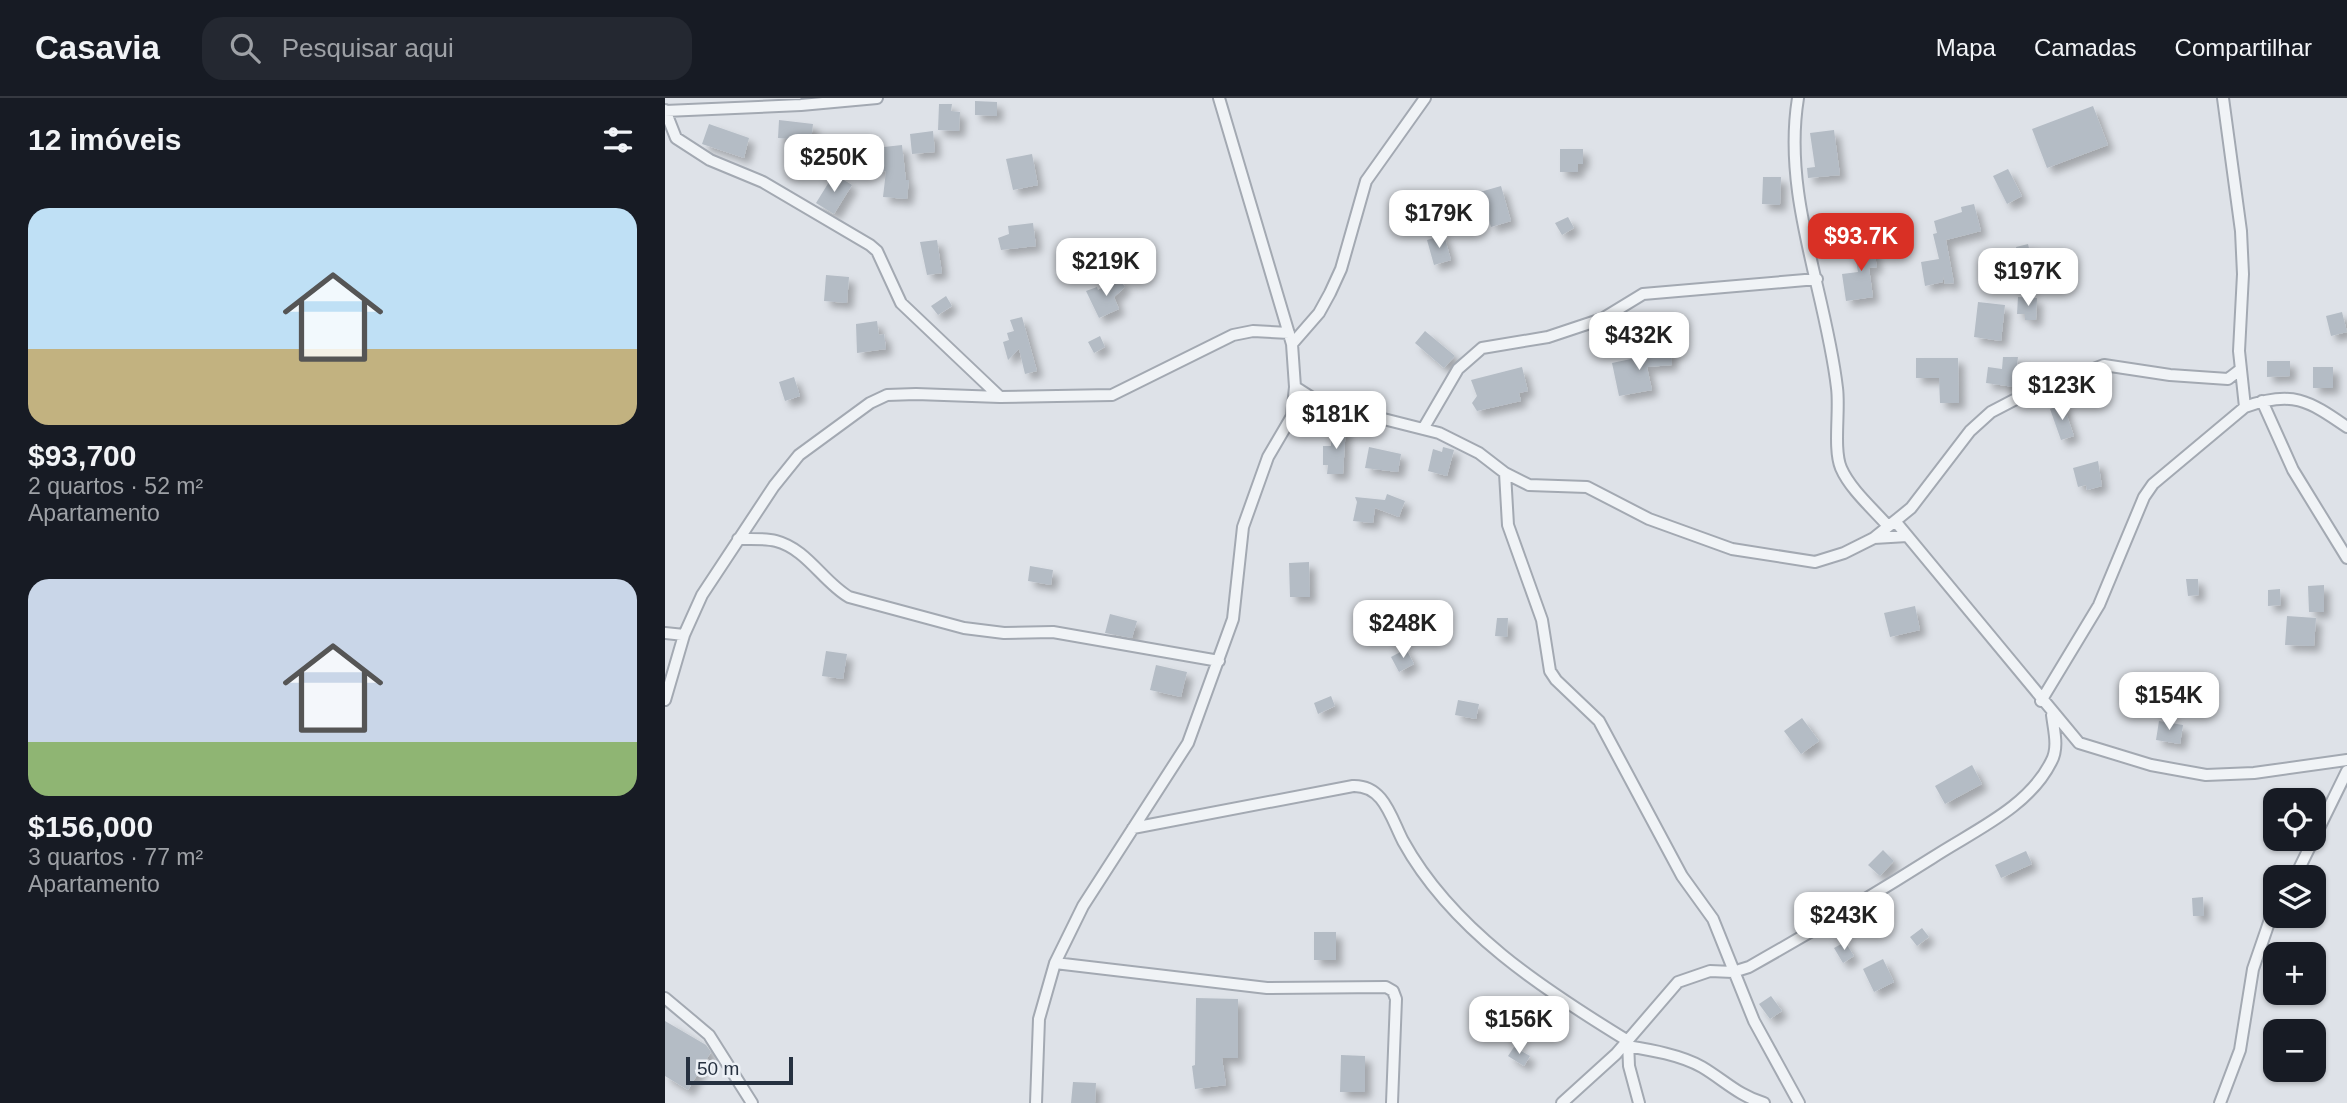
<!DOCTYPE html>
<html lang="pt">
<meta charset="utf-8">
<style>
:root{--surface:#171b24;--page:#242831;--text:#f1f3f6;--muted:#9ea1a6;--line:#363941;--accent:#d93025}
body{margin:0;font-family:Arial,sans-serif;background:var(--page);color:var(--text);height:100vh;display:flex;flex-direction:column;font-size:26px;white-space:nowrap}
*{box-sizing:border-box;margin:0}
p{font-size:23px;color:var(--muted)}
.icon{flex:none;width:38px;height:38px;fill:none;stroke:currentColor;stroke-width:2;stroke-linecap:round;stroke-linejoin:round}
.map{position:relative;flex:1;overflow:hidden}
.drawer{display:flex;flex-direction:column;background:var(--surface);width:665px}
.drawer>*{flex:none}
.controls{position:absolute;left:1598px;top:690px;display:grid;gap:14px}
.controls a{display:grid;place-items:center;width:63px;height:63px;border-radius:14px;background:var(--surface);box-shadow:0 2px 5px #0004;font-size:35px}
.scale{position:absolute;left:21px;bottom:18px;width:107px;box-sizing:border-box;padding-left:7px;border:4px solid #263140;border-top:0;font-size:19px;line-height:24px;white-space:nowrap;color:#263140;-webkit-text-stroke:5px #edf1f6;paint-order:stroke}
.price{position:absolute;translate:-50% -60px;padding:0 16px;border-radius:14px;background:#fff;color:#222;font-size:23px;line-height:46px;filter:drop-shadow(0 2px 4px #0008)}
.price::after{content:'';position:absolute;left:50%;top:42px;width:21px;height:16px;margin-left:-10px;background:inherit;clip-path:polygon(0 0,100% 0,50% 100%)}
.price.on{background:var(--accent);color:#fff}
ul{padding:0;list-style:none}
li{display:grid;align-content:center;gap:14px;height:371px;padding:0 28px}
li span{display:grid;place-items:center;height:217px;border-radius:21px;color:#555}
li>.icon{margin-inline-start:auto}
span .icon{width:126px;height:126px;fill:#fffc;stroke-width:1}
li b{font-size:30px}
h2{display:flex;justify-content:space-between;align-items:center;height:84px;padding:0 28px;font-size:30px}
header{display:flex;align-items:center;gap:42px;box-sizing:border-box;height:98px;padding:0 35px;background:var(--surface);border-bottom:2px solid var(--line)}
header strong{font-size:33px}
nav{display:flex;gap:38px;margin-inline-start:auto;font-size:24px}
.search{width:490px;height:63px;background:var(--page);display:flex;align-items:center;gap:18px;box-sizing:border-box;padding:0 24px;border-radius:21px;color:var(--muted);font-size:26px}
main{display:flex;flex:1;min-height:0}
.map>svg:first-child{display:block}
.building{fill:#b4bcc5;filter:url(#shadow)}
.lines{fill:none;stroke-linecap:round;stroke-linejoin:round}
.minor-casing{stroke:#a3a9b2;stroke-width:14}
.minor{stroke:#f0f3f6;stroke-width:10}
</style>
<header>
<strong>Casavia</strong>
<div class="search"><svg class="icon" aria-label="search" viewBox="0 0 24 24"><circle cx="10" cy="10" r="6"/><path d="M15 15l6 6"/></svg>Pesquisar aqui</div>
<nav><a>Mapa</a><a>Camadas</a><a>Compartilhar</a></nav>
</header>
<main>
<section class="drawer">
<h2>12 imóveis<svg class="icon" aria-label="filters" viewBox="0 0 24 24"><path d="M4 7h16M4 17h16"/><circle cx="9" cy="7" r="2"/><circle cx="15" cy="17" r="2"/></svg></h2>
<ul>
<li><span style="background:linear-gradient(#bfe0f5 65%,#c2b280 0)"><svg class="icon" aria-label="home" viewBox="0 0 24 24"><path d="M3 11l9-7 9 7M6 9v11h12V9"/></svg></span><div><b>$93,700</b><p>2 quartos · 52 m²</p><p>Apartamento</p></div></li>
<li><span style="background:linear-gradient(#c9d6e8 75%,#8fb573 0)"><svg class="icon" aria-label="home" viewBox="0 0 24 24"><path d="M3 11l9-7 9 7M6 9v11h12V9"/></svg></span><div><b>$156,000</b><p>3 quartos · 77 m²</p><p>Apartamento</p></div></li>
</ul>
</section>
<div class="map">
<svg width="1682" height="1005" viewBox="0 0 1682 1005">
<defs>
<filter id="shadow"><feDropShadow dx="6" dy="6" stdDeviation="3.5" flood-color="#0004"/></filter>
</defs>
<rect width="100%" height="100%" fill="#dee2e8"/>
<path class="building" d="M310 3 332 4V18L310 17Z
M274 6H287L286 13 295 14 294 33 273 32Z
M1428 8 1443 47 1382 70 1367 31Z
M114 22 148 26 146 43 113 40Z
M44 26 84 40 79 60 37 46Z
M1169 32 1175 77 1143 80 1142 70 1150 69 1145 35Z
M268 33 270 54 247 56 245 36Z
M237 47 241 82H244L242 101 218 99 221 73 213 74 210 50Z
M895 51H918V66H913V74H895Z
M367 56 373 87 348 92 341 61Z
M1343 71 1357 98 1342 106 1328 78Z
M169 76 187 87 169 116 151 105Z
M1098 79H1116L1115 107 1097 106Z
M836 88 846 123 826 129 815 94Z
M1309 106 1316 133 1281 142 1289 185 1280 186 1278 178V184L1260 188 1256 164 1274 161 1268 136 1272 135 1269 123 1297 114 1296 109Z
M903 119 909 130 897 137 890 125Z
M368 125 371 148 336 152 333 140 344 136 343 128Z
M779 137 786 162 769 167 762 142Z
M272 142 277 175 262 177 255 144Z
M1207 142 1212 169 1204 170 1208 199 1181 203 1177 176 1193 174 1189 152 1194 151 1193 144Z
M1363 146 1367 163 1355 166 1351 149Z
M161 177 184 179 182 205 159 203Z
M453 180 460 189 449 199 454 211 434 220 421 193 432 189 433 192Z
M281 198 287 208 273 217 266 208Z
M1353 199 1372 200 1371 222H1360V216H1352Z
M1313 204 1340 207 1336 243 1309 239Z
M1677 214 1682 234 1666 238 1661 218Z
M357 219 372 273 360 276 354 251 343 262 338 244 344 242 342 235 349 233 345 222Z
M212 223 214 237 219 236 221 251 192 255 191 226Z
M760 233 790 258 779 270 750 245Z
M435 238 440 249 429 255 423 244Z
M1006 252 1007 267 982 269 987 292 954 298 947 265 985 257V253Z
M1338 259H1353L1349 289 1321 285 1323 269 1337 271Z
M1251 260H1293L1294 305H1275L1274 280H1251Z
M1602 263H1625V278L1602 279Z
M857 269 863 293 854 295 856 303 812 313 807 305 812 298 806 282Z
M1648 269H1668V290H1648Z
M129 279 135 298 120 303 114 284Z
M1398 306 1409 338 1396 342 1385 311Z
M667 327 681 328 678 376H662L663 367H658V348H666Z
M704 349 736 356 733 374 700 370Z
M778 349 789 352 782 378 763 373 768 351 777 354Z
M1433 363 1437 388 1422 392 1421 387 1413 389 1408 370Z
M722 396 740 403 734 419 710 410 708 425 688 423 692 404 690 399 720 402Z
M644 464 645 499H625L624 465Z
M365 468 388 472 386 487 363 483Z
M1521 481H1533L1534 497 1523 498Z
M1659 487V514H1644L1643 488Z
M1615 491 1616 507 1603 508V492Z
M1250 508 1255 532 1225 539 1219 515Z
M445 516 472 523 467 540 440 535Z
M1622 518 1651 520 1649 548 1620 547Z
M832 520H843L842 539 830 538Z
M741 551 749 566 734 574 726 559Z
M161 553 182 556 178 581 157 578Z
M491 567 522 574 516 599 485 592Z
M666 598 670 608 653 616 649 605Z
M793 602 814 606 811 621 790 617Z
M1137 620 1154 643 1136 656 1119 633Z
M1494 623 1518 627 1515 646 1491 642Z
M1307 667 1317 686 1280 706 1270 688Z
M1218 752 1229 763 1215 778 1203 767Z
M1361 753 1367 766 1336 780 1330 767Z
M1538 799 1539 818H1528L1527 800Z
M1257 830 1264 839 1252 848 1245 839Z
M649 834H671V862H649Z
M1180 844 1189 858 1178 865 1169 850Z
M1218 861 1229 884 1209 894 1198 871Z
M1106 898 1117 913 1105 921 1094 906Z
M531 900 573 901V960H557L561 987 530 991 527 968 530 967Z
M0 923 41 947 46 954 23 992 0 978Z
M849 949 865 958 859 968 843 958Z
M676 957 700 958V994H675Z
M408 984 431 985 430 1005H406Z"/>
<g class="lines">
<g class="minor-casing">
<path id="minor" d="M1133 0C1117 98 1161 194 1172 290 1175 312 1168 351 1176 370 1185 391 1208 411 1223 428L1230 423 1414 645 1486 667 1541 677 1589 675 1682 662
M1558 0 1576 133 1578 176 1574 253 1580 309
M0 12 11 40 45 62 98 84 205 147 212 153 236 205 335 299
M0 13 136 7 212 0
M627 246 654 215 665 195 676 171 701 83 760 0
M630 289 655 305 774 335 814 355 840 375 864 387 922 389 984 421 1067 451 1150 464 1179 455 1209 440 1246 410 1305 333 1326 314 1349 302 1439 267 1505 277 1563 281 1576 271
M1597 303 1628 372 1682 460
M627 318 655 305
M758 331 793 271 817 250 883 239 937 221 978 196 1152 181
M840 375 843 427 877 522 885 573 891 582 934 623 1017 778 1048 821 1089 923 1134 1005
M1209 440 1242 438
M73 441C85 441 100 440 111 443 142 451 158 484 184 499L299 530 339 535 388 534 554 563
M0 535 19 537
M0 602 19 537 37 497 109 388 134 357 205 305 222 297 251 296 335 299 447 297 568 237 588 233 624 235
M1376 603 1434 507 1479 399 1488 386 1580 309C1627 292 1643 302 1682 329
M468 730 688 688C719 687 726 720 738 743 787 832 878 891 963 943L964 968 974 1005
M1630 779 1682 673
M390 865 602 890 721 889 728 893 731 901 727 1005
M0 900 44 937 87 1005
M962 948C986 952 1016 957 1037 969 1059 982 1074 998 1099 1005
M371 1005 374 921 390 865 418 808 523 645 568 521 578 429 603 359 627 318 630 289 627 246 554 0
M897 1005 951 956 1013 884 1045 873 1068 874 1084 869C1146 834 1207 798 1267 760 1308 733 1363 710 1386 664 1394 650 1389 633 1387 617
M1555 1005 1575 952 1588 871 1610 807"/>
</g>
<use href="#minor" class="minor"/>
</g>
</svg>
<div class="controls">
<a><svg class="icon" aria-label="locate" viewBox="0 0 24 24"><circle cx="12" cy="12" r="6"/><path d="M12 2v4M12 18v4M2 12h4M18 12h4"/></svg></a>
<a><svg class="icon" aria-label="layers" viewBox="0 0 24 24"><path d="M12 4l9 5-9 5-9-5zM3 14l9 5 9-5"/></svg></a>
<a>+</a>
<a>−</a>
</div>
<div class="scale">50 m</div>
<b class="price" style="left:169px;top:96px">$250K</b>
<b class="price" style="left:774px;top:152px">$179K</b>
<b class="price on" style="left:1196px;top:175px">$93.7K</b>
<b class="price" style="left:441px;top:200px">$219K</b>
<b class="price" style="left:1363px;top:210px">$197K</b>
<b class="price" style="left:974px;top:274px">$432K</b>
<b class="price" style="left:1397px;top:324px">$123K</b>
<b class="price" style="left:671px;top:353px">$181K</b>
<b class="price" style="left:738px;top:562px">$248K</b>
<b class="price" style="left:1504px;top:634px">$154K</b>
<b class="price" style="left:1179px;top:854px">$243K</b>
<b class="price" style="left:854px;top:958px">$156K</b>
</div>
</main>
